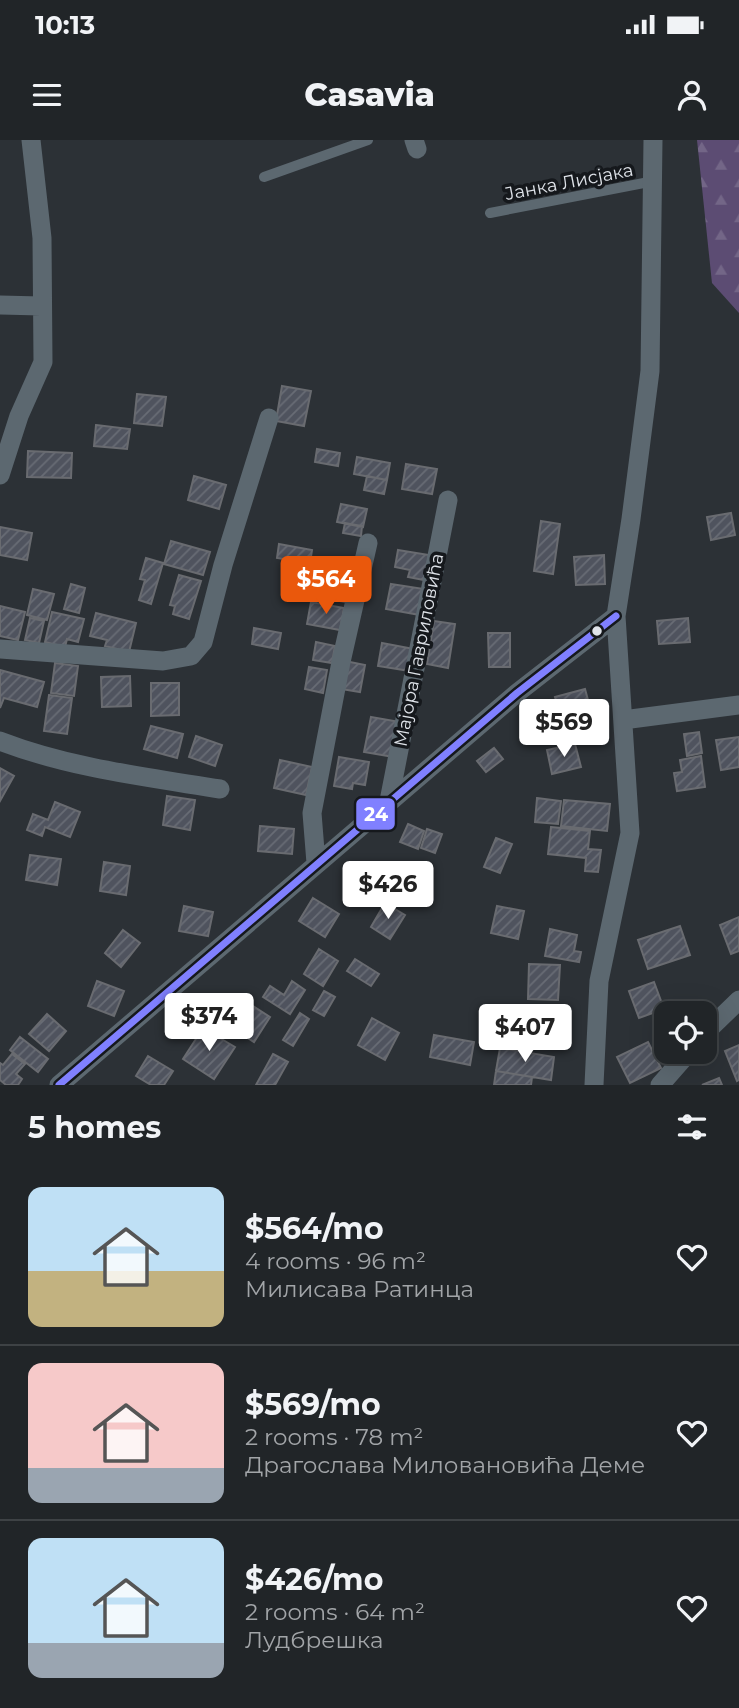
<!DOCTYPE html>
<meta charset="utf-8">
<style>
:root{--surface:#212528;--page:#292d30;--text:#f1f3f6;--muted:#a2a5a8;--line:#3e4245;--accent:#ea580c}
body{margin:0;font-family:Montserrat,sans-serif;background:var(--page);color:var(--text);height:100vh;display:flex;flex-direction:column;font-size:26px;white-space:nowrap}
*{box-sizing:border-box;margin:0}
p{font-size:23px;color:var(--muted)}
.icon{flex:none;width:38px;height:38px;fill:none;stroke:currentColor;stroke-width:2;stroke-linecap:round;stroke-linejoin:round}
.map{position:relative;height:945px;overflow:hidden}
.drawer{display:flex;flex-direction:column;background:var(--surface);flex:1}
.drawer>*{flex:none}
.tools{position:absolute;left:654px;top:861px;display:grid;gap:14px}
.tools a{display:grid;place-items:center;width:63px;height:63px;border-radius:14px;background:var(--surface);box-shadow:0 7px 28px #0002,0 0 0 2px var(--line);font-size:35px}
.price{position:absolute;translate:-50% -60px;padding:0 16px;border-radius:7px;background:#fff;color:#222;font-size:23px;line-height:46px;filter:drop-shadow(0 2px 4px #0008)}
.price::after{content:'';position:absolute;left:50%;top:42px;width:21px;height:16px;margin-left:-10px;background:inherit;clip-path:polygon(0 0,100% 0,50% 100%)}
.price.on{background:var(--accent);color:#fff}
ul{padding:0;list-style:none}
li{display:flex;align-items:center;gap:21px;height:175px;padding:0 28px}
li+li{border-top:2px solid var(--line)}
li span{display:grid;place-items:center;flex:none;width:196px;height:140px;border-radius:14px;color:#555}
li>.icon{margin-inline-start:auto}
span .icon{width:84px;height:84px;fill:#fffc;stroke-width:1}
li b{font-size:30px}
h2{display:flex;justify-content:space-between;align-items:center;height:84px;padding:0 28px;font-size:30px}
.status{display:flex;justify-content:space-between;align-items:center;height:49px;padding:0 35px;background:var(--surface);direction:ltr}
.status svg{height:19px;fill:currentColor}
header{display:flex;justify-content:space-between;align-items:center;height:91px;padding:0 28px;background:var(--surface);font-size:32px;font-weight:800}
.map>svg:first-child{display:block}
.forest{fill:url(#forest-firs)}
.building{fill:url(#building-hatch);stroke:#696b70;stroke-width:2}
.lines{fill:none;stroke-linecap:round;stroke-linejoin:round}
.service{stroke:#5c6870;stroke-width:10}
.minor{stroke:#5c6870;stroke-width:19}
.bus-1-casing{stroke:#15181c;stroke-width:12}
.bus-1{stroke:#8080ff;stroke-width:7}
.bus-dot{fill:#dfe3e9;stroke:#15181c;stroke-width:2.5}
.labels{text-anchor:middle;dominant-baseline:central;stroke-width:7;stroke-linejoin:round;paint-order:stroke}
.street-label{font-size:18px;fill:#dfe3e9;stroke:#15181c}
.line-badge{stroke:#15181c;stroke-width:2.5}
.badge-label{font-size:19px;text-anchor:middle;font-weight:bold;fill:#fff}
</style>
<div class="status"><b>10:13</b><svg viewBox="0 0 49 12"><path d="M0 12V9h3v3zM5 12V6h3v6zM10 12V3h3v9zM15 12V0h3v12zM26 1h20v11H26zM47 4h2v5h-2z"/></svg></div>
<header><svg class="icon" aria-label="menu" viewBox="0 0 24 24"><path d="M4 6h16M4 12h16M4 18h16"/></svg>Casavia<svg class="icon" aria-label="person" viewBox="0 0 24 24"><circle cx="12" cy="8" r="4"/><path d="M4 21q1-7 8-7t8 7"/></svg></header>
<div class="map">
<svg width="739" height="945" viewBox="0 0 739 945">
<defs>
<pattern id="forest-firs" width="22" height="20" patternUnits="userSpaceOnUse" patternTransform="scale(1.75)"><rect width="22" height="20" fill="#5c4c73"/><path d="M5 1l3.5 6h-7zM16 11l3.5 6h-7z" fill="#736687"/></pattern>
<pattern id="building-hatch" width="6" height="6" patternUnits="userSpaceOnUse" patternTransform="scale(1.75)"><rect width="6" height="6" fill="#4f535e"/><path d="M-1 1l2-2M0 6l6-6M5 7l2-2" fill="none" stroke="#686c75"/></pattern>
</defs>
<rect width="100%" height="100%" fill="#2c3136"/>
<path class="forest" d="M697 0H739V173L712 143Z"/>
<path class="building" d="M282 246 311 251 304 286 276 281Z
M137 254 166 257 162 286 134 283Z
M96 285 130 289 127 309 94 306Z
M317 309 340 313 338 326 315 322Z
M28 311 72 313 71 338 27 337Z
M357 317 390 323 387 340 354 334Z
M406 324 437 329 432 354 402 349Z
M194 336 226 345 219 369 188 360Z
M367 336 387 340 384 354 364 350Z
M341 364 367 369 363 387 337 382Z
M731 373 735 395 711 400 707 377Z
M541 381 560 384 553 434 534 431Z
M345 383 362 386 361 396 343 393Z
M0 387 32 393 27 420 0 415Z
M171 401 210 412 203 435 164 424Z
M279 404 312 410 310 423 277 418Z
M398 410 429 415 424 440 408 437 410 430 395 427Z
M604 415 605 444 576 445 574 417Z
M146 418 163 423 151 464 139 460 145 440 140 439Z
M324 430 352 435 347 462 319 458Z
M179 435 201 441 189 479 173 474 175 466 170 465Z
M71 444 85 448 79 473 64 469Z
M391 444 424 449 420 475 386 469Z
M33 449 54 454 47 480 27 475Z
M311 462 344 468 340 490 307 484Z
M0 466 25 472 18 500 0 496Z
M52 472 84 479 78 502 67 499 65 507 45 502Z
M96 473 136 483 129 512 105 506 107 500 90 496Z
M30 478 44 481 39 503 25 500Z
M688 478 690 502 659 504 657 481Z
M434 481 455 484 448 528 427 524Z
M254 488 281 493 278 509 252 504Z
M488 493H510V527H489Z
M316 502 335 506 332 523 313 520Z
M382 503 414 509 410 531 378 526Z
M345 521 365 525 360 552 341 549Z
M55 523 78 526 74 556 51 553Z
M309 527 327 530 323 553 305 549Z
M0 530 44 542 37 567 4 558 0 568Z
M130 536 131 566 102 567 101 537Z
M151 543H179V575L151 576Z
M585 549 591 571 561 579 555 557Z
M49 555 72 558 67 594 44 591Z
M371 577 400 582 394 617 364 612Z
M151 586 183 594 177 618 144 609Z
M699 592 702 613 687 616 684 594Z
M196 596 222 605 215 626 189 617Z
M739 597V627L721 630 716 600Z
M575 604 581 627 552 634 547 610Z
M494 608 503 619 486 632 477 621Z
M701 616 705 647 677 651 674 633 682 632 680 620Z
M339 617 369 622 365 645 353 643 352 649 334 646Z
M280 620 312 627 306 655 274 648Z
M0 628 14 636 0 661Z
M167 656 195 660 190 690 163 685Z
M537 658 561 661 558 684 535 682Z
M564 660 610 664 607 691 561 686Z
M55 662 80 672 70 697 45 687 42 696 27 690 33 674 48 680Z
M408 684 424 691 418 709 400 702Z
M260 686 294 689 292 714 258 711Z
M551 687 590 691 588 709 601 710 598 732 585 731 586 718 548 714Z
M427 689 442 694 435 713 421 708Z
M496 698 512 704 500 733 484 727Z
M30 715 61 719 57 745 26 740Z
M104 722 130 726 126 755 100 751Z
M313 758 339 774 325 797 299 781Z
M385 763 405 775 390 799 371 787Z
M184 766 213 772 208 796 179 791Z
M497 766 524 771 518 799 491 793Z
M739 777V811L731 814 720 785Z
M680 786 690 815 648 829 638 800Z
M550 789 577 795 574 811 581 812 579 822 545 816Z
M123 790 140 803 121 827 105 813Z
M319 809 338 821 323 846 304 834Z
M355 819 379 834 371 846 347 831Z
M529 824 560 825 558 860 528 859Z
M97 841 124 851 114 876 88 866Z
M292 841 305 850 290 874 263 857 270 846 284 855Z
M654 842 664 869 639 878 629 851Z
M324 851 335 857 324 876 313 870Z
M245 861 270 877 254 902 237 891 243 882 235 877Z
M300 873 309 879 293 906 283 900Z
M47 874 66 891 49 911 29 894Z
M372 878 399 893 385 920 358 905Z
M203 888 235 907 214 939 183 919Z
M434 895 474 902 470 925 430 917Z
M20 897 48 919 38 932 10 910Z
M648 902 661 928 630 943 617 917Z
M739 905V940L737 941 725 911Z
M500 908 554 917 551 940 496 931Z
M12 914 25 924 16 934 22 939 18 945H6L0 940V923L3 925Z
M273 914 288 922 275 945H256Z
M148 916 173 931 164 945H151L136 936Z
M496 931 532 937 531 945H494Z
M719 938 722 945H702Z"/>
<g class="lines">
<path class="service" d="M264 37 368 0
M490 73 654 41"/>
<path class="minor" d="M414 0 417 9
M0 165 41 166
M0 335 19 276 43 222 42 98 31 0
M0 509 163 521 191 516 203 502 223 425 269 278
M623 580 739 565
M0 601C70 628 146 637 220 649
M389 661 448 360
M316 723 312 673 341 522 368 403
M705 893 739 860
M59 945 517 553 616 476
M594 945 599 841 630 693 616 476 631 379 650 231 653 0
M660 945 689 912"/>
<g class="bus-1-casing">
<path id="bus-1" d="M59 945 517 553 616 476"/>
</g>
<use href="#bus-1" class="bus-1"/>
</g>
<circle class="bus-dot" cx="597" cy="491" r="6"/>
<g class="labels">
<g class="street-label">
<text transform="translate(569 42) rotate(-11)">Јанка Лисјака</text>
<text transform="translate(419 510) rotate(-79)">Мајора Гавриловића</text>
</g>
</g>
<rect class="line-badge" x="355" y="657" width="41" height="34" rx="7" fill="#8080ff"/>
<g class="badge-label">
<text x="376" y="681">24</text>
</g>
</svg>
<div class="tools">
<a><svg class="icon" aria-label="locate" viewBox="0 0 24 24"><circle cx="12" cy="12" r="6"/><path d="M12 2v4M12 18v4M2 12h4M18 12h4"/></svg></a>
</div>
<b class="price on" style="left:326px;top:476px">$564</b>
<b class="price" style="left:564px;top:619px">$569</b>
<b class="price" style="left:388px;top:781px">$426</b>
<b class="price" style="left:209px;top:913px">$374</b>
<b class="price" style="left:525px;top:924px">$407</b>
</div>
<section class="drawer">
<h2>5 homes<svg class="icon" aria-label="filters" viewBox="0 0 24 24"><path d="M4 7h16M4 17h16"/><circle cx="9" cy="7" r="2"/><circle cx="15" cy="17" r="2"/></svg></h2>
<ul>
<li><span style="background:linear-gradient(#bfe0f5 60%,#c2b280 0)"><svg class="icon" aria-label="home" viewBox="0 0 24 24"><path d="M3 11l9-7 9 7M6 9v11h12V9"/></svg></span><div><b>$564/mo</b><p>4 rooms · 96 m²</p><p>Милисава Ратинца</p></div><svg class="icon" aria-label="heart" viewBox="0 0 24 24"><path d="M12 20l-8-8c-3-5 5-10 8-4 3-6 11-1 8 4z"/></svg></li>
<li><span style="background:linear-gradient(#f6c9c9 75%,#9aa5b1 0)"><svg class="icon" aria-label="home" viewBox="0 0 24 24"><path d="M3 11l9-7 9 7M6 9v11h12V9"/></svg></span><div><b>$569/mo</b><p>2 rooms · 78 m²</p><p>Драгослава Миловановића Деме</p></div><svg class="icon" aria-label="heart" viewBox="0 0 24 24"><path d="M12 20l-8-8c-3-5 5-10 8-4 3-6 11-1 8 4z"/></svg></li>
<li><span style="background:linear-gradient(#bfe0f5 75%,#9aa5b1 0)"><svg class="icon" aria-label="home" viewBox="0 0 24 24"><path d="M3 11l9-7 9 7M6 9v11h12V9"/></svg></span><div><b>$426/mo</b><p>2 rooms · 64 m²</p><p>Лудбрешка</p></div><svg class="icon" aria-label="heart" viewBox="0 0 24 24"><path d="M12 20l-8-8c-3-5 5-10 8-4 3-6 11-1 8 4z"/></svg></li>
</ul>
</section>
